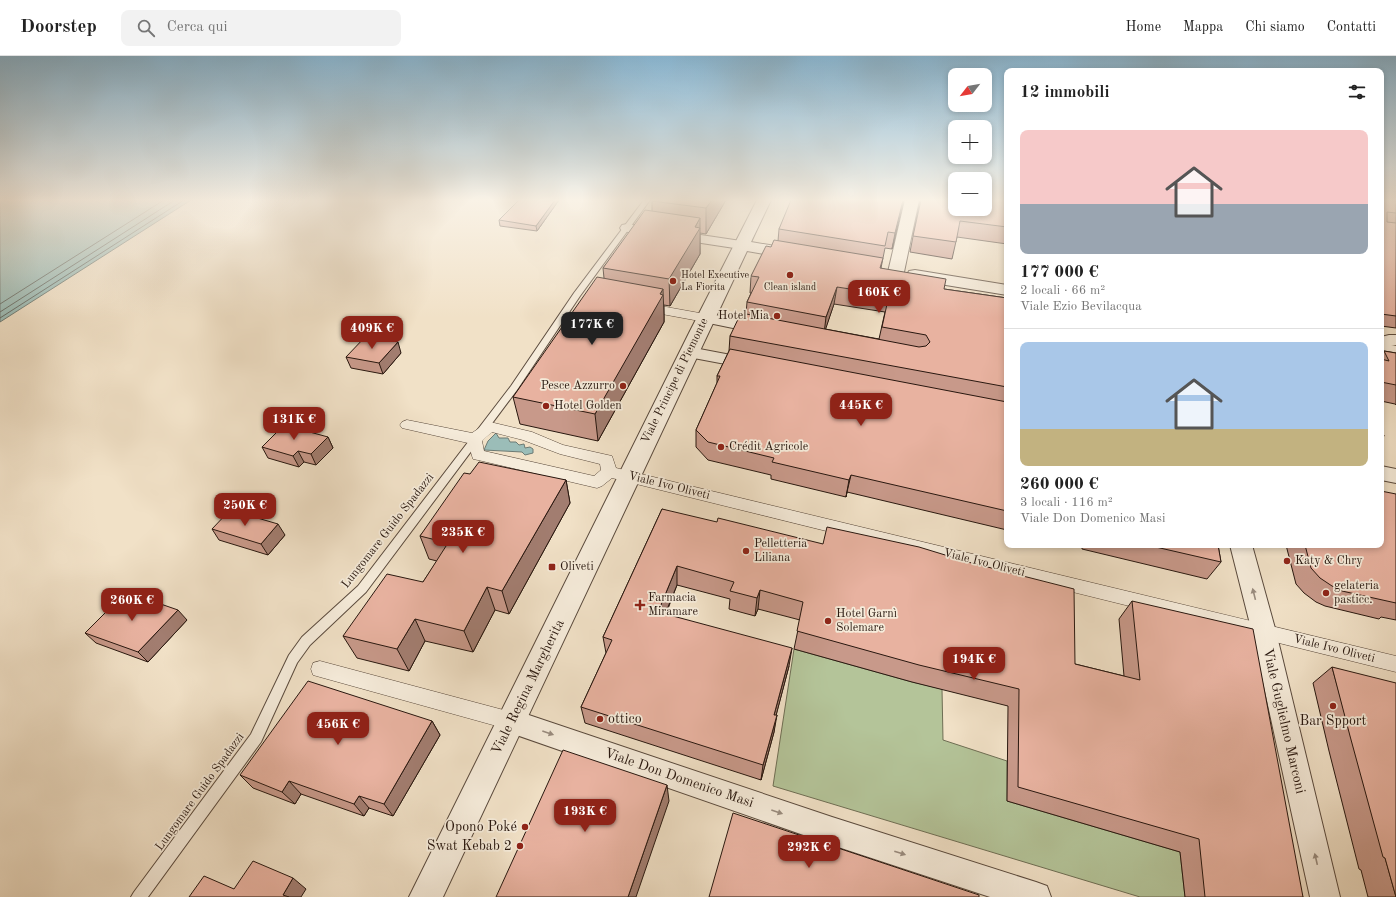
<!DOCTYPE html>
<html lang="it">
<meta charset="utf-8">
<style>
:root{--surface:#fff;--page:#f2f2f2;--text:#222;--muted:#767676;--line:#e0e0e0;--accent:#8f2418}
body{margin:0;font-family:"Old Standard TT",serif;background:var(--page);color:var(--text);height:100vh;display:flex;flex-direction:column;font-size:15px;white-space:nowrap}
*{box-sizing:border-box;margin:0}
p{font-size:13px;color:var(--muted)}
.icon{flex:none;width:22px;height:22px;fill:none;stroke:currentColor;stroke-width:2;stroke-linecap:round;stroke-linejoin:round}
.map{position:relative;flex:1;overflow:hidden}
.details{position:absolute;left:1004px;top:12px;width:380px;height:480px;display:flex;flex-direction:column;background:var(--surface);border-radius:8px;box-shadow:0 2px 6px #0003}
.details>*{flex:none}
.needle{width:26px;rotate:239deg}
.controls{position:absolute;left:948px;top:12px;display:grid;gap:8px}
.controls a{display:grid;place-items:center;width:44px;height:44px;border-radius:8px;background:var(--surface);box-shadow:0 2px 6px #0003;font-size:20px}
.price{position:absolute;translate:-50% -34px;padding:0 9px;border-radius:8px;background:var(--accent);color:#fff;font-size:13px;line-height:26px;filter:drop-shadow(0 1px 2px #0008)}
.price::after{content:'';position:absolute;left:50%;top:24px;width:12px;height:9px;margin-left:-6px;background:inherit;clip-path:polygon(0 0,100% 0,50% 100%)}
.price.selected{background:#222;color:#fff}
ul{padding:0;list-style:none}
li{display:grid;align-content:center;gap:8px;height:212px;padding:0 16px}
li+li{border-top:1px solid var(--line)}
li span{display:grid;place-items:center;height:124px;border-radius:8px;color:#555}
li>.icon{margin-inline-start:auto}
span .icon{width:72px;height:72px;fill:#fffc;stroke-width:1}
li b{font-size:17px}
h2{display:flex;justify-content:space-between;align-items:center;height:48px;padding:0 16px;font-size:17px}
header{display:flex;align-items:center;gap:24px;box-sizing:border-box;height:56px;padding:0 20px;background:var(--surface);border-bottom:1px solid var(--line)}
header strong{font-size:19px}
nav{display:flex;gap:22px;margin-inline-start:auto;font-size:14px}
.search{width:280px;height:36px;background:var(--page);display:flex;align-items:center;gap:10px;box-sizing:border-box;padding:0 14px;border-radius:8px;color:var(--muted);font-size:15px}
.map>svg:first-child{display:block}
.green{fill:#b4c499;stroke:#6e6e54}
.water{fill:#9bbdb8;stroke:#6d7b74}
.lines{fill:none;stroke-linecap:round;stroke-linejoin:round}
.shore{stroke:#626a64;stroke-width:1}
.service-casing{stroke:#5a4a3d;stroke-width:2}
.pedestrian-casing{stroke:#5a4a3d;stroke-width:1}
.minor-casing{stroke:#5a4a3d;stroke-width:2}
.tertiary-casing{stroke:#5a4a3d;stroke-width:2}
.service{fill:#f6ecdb;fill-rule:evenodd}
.pedestrian{fill:#f6ecdb;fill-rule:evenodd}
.minor{fill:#f6ecdb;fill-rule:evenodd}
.tertiary{fill:#f6ecdb;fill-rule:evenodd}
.wall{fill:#c8998a;stroke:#28170f;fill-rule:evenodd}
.shaded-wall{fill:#a27d70;stroke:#28170f}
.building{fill:#e8b2a0;stroke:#28170f}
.oneway{fill:#998c7f}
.poi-dot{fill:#8f2418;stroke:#f6ecdb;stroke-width:1.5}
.labels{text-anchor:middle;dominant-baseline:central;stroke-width:3.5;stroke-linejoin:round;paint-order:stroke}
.far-poi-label{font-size:10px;fill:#28170f;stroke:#f6ecdb;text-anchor:start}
.poi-label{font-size:12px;fill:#28170f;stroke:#f6ecdb;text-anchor:start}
.street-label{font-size:12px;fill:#28170f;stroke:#f6ecdb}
.near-street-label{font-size:14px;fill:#28170f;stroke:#f6ecdb}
.near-poi-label{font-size:14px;fill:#28170f;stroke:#f6ecdb;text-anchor:end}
</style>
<header>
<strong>Doorstep</strong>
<div class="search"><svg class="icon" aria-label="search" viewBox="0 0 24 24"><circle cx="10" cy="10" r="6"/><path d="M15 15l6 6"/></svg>Cerca qui</div>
<nav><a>Home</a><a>Mappa</a><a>Chi siamo</a><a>Contatti</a></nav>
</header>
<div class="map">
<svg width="1396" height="841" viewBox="0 0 1396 841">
<rect width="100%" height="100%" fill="#f1e1c7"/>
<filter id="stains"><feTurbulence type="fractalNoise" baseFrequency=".005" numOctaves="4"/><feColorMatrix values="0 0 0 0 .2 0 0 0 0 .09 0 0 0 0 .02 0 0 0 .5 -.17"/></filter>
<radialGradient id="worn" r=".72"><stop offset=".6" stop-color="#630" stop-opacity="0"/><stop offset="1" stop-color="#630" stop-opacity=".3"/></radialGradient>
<path class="green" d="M794 593 912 626 942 633 943 684 1007 705V745L1180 796 1185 841H1140L773 730Z"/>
<path class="water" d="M0 144H191L0 266Z
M496 377 499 382H508L510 386H516L519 389 524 388 525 392 530 391 533 393V397L525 399 522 396 484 394 488 385Z"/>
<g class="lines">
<path class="shore" d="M0 248 164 144
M0 256 175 144
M0 262 184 144"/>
<g class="service-casing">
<path id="service" d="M644 144H650L580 240 517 334 366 536 310 589 297 607 261 686 148 841H131L134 836 251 678 289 599 302 581 358 530 511 330 574 237Z"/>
</g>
<g class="pedestrian-casing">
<path id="pedestrian" d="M644 247 705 258 709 259 711 262 709 265 705 266 640 254 638 251 640 248Z
M407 364 472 377 485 368 490 366 532 376 563 389 612 400 616 412 1396 600V616L612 422 602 430 597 432 478 404 473 403 468 387 402 372 400 369 402 366ZM492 376 523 384 560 398 600 408 601 414 594 420 484 395 482 385Z
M320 605 511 656 518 659 521 665 518 671 511 674 320 621 313 619 311 613 313 607Z"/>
</g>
<g class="minor-casing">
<path id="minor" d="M905 144H919L904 216 901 219 896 221 891 219 888 216Z
M627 168 741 185 746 186 748 189 746 192 741 193 622 175 620 172 622 169Z
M705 257 762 268 768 269 770 273 768 277 762 278 699 265 697 262 699 259Z
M1389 279H1396V289L1381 292V281Z
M689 291 752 303 758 304 761 308 758 312 752 313 683 300 680 296 683 292Z
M1381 410 1396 413V427L1381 424Z
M1230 489H1252L1276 576 1340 841H1310L1252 576Z
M511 653 832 761 1036 826 1047 830 1051 841H990L832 789 502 674 498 665 502 656Z"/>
</g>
<g class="tertiary-casing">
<path id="tertiary" d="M757 144H771L751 186 793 193 799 195 801 198 799 201 793 203 747 195 443 841H409L689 277Z
M915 214 1007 229V239L909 223 907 219 909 215Z
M1381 288 1396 290V302L1381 300Z"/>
</g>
<use href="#service" class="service"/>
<use href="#pedestrian" class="pedestrian"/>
<use href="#minor" class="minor"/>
<use href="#tertiary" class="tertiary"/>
</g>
<path class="wall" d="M519 144H559L537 175 500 170 499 164Z
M726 144 706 178 700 177V198L670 250 664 249V266L598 385 520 368 513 341 604 222 603 212 652 155V145Z
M796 144H904L892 193 885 192 881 212 944 233 1007 242V474L847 436 846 441 771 423V419L708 404 696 391V374L717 327V320L729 295 730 280 746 258 747 246 751 237H750L751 220 771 191 778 185 779 173ZM834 248 885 256 879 283 825 273Z
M920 144H1007V188L957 181 952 203 910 196Z
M1381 144H1396V272L1381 270Z
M1384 295 1396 297V349L1395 348 1381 345V299Z
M401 297 383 318 351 312 346 301Z
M1381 373 1384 380 1381 384Z
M328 381 333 392 316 409 304 406 299 411 268 402 262 391Z
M470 418 566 424 570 447 509 558 495 554 473 596 425 585 409 615 357 602 343 580 423 526 437 505 429 503 420 480Z
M1396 438V564L1381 561 1379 563 1325 550 1316 546 1304 537 1296 528 1286 489H1381Z
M662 453 1075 608 1124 620 1119 563 1132 545 1303 841H1185L1180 796 1007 745 1008 650 912 626 794 593 800 564 758 553 755 560 729 553 730 543 677 529 666 558 789 610 776 659 774 676 761 724 585 667 581 651 606 597 603 581Z
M212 473 285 479 268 499 219 484Z
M1082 489H1218L1221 506 1207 523 1082 493Z
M187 564 148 606 96 587 85 577Z
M1332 611 1396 841H1368L1361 814 1359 813 1329 695 1313 627Z
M432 665 440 679 393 760 369 752 364 760 301 738 295 748 253 732 240 719Z"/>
<path class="shaded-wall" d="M555 144H559L537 175 536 170Z
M712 144H726L706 178V152Z
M903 144H904L892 193 895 177Z
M700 162V198L670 250 669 223 695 171Z
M837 231 834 248 824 278 826 261Z
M663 233 664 260V266L598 385 595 358Z
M398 286 401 297 383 318 379 307Z
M328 381 333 392 316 409 311 398Z
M298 395 304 406 299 411 293 400Z
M851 419 847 436 846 441 849 424Z
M566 424 570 447 509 558 502 535Z
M278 468 285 479 268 499 261 488Z
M677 510V529L659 573 658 556Z
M487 531 495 554 473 596 464 575Z
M760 534 758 553 755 560 757 542Z
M178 554 187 564 148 606 138 596Z
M415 563 425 585 409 615 397 593Z
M792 592 789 610 772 675 774 659Z
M777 659 774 676 761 724 763 709Z
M432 665 440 679 393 760 384 748Z
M289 725 301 738 295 748 282 736Z
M667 729 669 745 636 841H628Z
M359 740 369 752 364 760 354 748Z
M293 822 306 833 301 841H286L283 839Z"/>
<path class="building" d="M519 144H555L536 170 499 164Z
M652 144H712L706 152 652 145Z
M791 144 795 145 796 144H903L895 177 888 176 885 190 779 173Z
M921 144H955V153H985V144H1007V171L960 165 956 186 913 180Z
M1381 144H1396V157L1387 156V166L1396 167V260L1381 258Z
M645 154 700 162 695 171 700 172 669 223 603 212Z
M774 184 883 202 880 212 946 223 944 233 1007 242V331L730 280 741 257 919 291 926 290 930 286 926 279 882 271 889 239 837 231 826 261 747 246 759 221 751 220 766 190 771 191Z
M597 221 663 233 660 238 663 239 595 358 513 341Z
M366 280 398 286 379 307 346 301Z
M730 293 1007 346V455L851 419 849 424 772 406 774 402 708 386 696 374 720 320H717Z
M1384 295 1396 297V329L1381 326V303L1389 305Z
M284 369 328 381 311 398 298 395 293 400 262 391Z
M1381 373 1384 380H1381Z
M479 406 566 424 502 535 487 531 464 575 415 563 397 593 343 580 387 518 423 526 448 487 420 480 464 417 470 418Z
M1381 435 1396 438V547L1342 535 1332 530 1320 522 1311 512 1305 489H1381Z
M662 453 717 466 718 462 823 488 827 471 919 491 968 506 1074 533 1075 608 1140 624 1132 545 1253 573 1303 841H1205L1199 783 1018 731 1019 633 919 609 797 575 803 546 760 534 757 542 730 535 734 526 677 510 658 556 792 592 774 659H777L763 709 581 651 612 584 603 581Z
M230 454 278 468 261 488 212 473Z
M1147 489H1218L1221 506Z
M126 536 178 554 138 596 85 577Z
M1332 611 1396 627V841L1385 802 1383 801 1350 680Z
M308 625 432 665 384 748 359 740 354 748 289 725 282 736 240 719Z
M563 694 667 729 628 841H496Z
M733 757 979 839V841H709Z
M253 805 293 822 283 839 289 841H189L204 820 234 833Z"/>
<defs><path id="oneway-solid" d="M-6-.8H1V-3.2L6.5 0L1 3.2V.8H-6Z"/></defs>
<g class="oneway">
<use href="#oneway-solid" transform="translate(1254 538) rotate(-104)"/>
<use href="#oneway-solid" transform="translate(548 677) rotate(19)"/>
<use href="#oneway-solid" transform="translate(777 756) rotate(19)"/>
<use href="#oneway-solid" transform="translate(900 797) rotate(18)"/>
<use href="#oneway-solid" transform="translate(1316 803) rotate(-103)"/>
</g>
<linearGradient id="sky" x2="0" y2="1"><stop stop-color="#89b8d5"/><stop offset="0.55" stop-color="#f9f2e6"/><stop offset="1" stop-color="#f9f2e6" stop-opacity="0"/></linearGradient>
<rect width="1396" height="262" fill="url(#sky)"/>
<g class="poi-dot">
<circle cx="790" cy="219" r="4"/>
<circle cx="673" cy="225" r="4"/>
<circle cx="777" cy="260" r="4"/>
<circle cx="623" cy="330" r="4"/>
<circle cx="546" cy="350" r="4"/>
<circle cx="721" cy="391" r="4"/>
<circle cx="746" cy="495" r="4"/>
<circle cx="1287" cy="505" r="4"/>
<rect x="548" y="507" width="8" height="8" rx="2"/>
<circle cx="1326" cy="537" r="4"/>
<path d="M638 543h4v4h4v4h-4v4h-4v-4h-4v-4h4z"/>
<circle cx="828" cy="565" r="4"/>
<circle cx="1333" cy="650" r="4"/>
<circle cx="600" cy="663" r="4"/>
<circle cx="525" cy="771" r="4"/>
<circle cx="520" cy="790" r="4"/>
</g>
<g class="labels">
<g class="far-poi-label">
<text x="681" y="219">Hotel Executive<tspan x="681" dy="12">La Fiorita</tspan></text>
<text x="790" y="231" text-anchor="middle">Clean island</text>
</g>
<g class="poi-label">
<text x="769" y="260" text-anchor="end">Hotel Mia</text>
<text x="615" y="330" text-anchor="end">Pesce Azzurro</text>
<text x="554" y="350">Hotel Golden</text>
<text x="729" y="391">Crédit Agricole</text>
<text x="754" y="488">Pelletteria<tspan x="754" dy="14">Liliana</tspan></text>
<text x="1295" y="505">Katy &amp; Chry</text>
<text x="560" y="511">Oliveti</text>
<text x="1334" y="530">gelateria<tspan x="1334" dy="14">pasticc.</tspan></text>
<text x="648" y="542">Farmacia<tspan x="648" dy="14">Miramare</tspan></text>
<text x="836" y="558">Hotel Garnì<tspan x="836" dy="14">Solemare</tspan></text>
</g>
<g class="street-label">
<text transform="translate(675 325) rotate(-64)">Viale Principe di Piemonte</text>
<text transform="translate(669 430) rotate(14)">Viale Ivo Oliveti</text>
<text transform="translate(388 475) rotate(-52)">Lungomare Guido Spadazzi</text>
<text transform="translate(984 507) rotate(14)">Viale Ivo Oliveti</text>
<text transform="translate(1334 593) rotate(14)">Viale Ivo Oliveti</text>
<text transform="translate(200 736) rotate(-54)">Lungomare Guido Spadazzi</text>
</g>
<g class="near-street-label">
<text transform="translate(528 631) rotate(-64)">Viale Regina Margherita</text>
<text transform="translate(1284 665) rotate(77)">Viale Guglielmo Marconi</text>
<text transform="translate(679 722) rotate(19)">Viale Don Domenico Masi</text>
</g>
<g class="near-poi-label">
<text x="608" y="663" text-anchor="start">ottico</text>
<text x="1333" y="665" text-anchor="middle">Bar Spport</text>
<text x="517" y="771">Opono Poké</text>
<text x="512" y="790">Swat Kebab 2</text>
</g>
</g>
<rect width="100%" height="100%" filter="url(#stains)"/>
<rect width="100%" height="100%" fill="url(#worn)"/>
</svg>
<div class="controls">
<a><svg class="needle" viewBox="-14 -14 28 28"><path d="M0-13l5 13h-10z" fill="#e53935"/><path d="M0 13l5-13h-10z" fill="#767676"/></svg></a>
<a>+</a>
<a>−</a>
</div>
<b class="price" style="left:879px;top:258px">160K €</b>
<b class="price selected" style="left:592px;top:290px">177K €</b>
<b class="price" style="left:372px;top:294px">409K €</b>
<b class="price" style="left:861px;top:371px">445K €</b>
<b class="price" style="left:294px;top:385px">131K €</b>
<b class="price" style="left:245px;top:471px">250K €</b>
<b class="price" style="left:463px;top:498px">235K €</b>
<b class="price" style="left:132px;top:566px">260K €</b>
<b class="price" style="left:974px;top:625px">194K €</b>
<b class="price" style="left:338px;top:690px">456K €</b>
<b class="price" style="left:585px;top:777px">193K €</b>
<b class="price" style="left:809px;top:813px">292K €</b>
<section class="details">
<h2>12 immobili<svg class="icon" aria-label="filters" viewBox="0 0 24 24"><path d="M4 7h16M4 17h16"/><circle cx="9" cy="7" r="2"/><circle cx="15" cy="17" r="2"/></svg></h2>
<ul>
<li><span style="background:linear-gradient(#f6c9c9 60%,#9aa5b1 0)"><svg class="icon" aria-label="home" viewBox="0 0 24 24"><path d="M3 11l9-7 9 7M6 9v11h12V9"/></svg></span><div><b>177 000 €</b><p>2 locali · 66 m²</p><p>Viale Ezio Bevilacqua</p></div></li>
<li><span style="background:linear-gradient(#a9c7e8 70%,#c2b280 0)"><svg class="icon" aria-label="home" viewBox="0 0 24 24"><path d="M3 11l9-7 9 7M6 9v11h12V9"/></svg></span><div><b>260 000 €</b><p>3 locali · 116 m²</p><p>Viale Don Domenico Masi</p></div></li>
</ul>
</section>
</div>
